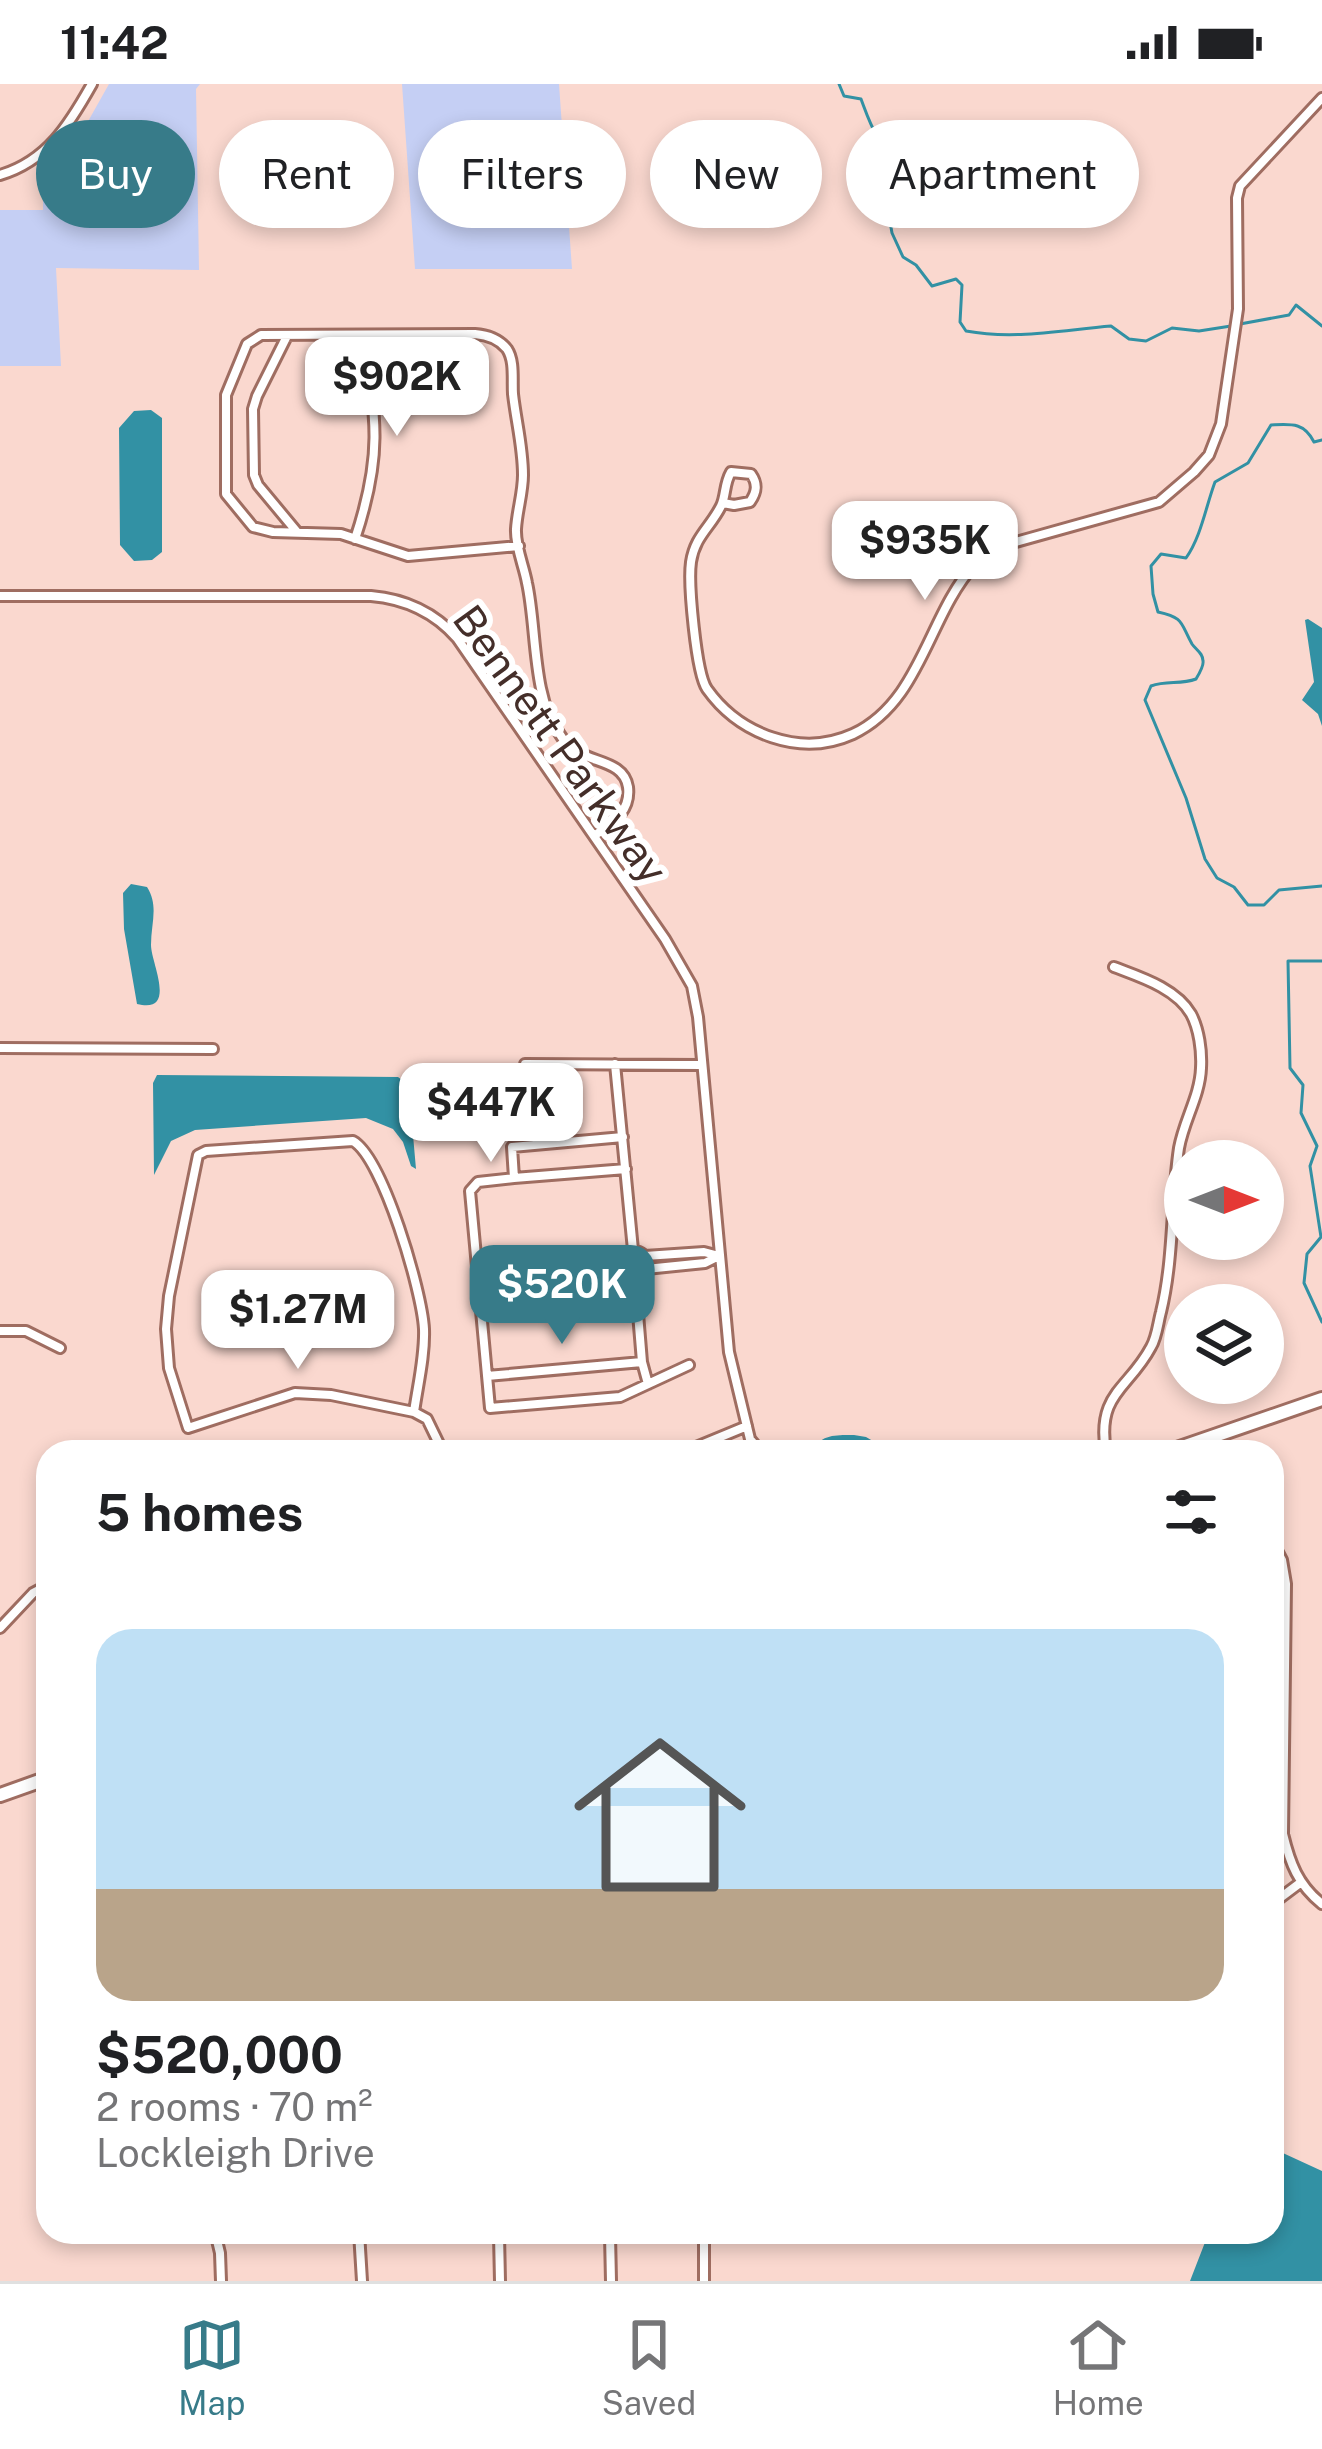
<!DOCTYPE html>
<meta charset="utf-8">
<style>
:root{--surface:#fff;--page:#f6f6f6;--text:#202124;--muted:#757577;--line:#e0e0e0;--accent:#377b89}
body{margin:0;font-family:"Public Sans",sans-serif;background:var(--page);color:var(--text);height:100vh;display:flex;flex-direction:column;font-size:45px;white-space:nowrap}
*{box-sizing:border-box;margin:0}
p{font-size:39px;color:var(--muted)}
.icon{flex:none;width:66px;height:66px;fill:none;stroke:currentColor;stroke-width:2;stroke-linecap:round;stroke-linejoin:round}
.map{position:relative;flex:1;overflow:hidden}
.details{position:absolute;left:36px;top:1356px;width:1248px;height:804px;display:flex;flex-direction:column;background:var(--surface);border-radius:36px;box-shadow:0 6px 18px #0003}
.details>*{flex:none}
.guide{position:absolute;left:36px;top:36px;width:1251px;height:108px;display:flex;gap:24px}
.needle{width:78px;rotate:90deg}
.buttons{position:absolute;left:1164px;top:1056px;display:grid;gap:24px}
.buttons a{display:grid;place-items:center;width:120px;height:120px;border-radius:50%;background:var(--surface);box-shadow:0 6px 18px #0003;font-size:60px}
.price{position:absolute;translate:-50% -102px;padding:0 27px;border-radius:24px;background:#fff;color:#222;font-size:39px;line-height:78px;filter:drop-shadow(0 3px 6px #0008)}
.price::after{content:'';position:absolute;left:50%;top:72px;width:36px;height:27px;margin-left:-18px;background:inherit;clip-path:polygon(0 0,100% 0,50% 100%)}
.price.current{background:var(--accent);color:#fff}
ul{padding:0;list-style:none}
li{display:grid;align-content:center;gap:24px;height:636px;padding:0 60px}
li span{display:grid;place-items:center;height:372px;border-radius:36px;color:#555}
li>.icon{margin-inline-start:auto}
span .icon{width:216px;height:216px;fill:#fffc;stroke-width:1}
li b{font-size:51px}
h2{display:flex;justify-content:space-between;align-items:center;height:144px;padding:0 60px;font-size:51px}
.chip{padding:0 42px;border-radius:54px;background:var(--surface);box-shadow:0 6px 18px #0003;font-size:42px;line-height:108px}
.chip.current{background:var(--accent);color:#fff}
.status{display:flex;justify-content:space-between;align-items:center;height:84px;padding:0 60px;background:var(--surface);direction:ltr}
.status svg{height:33px;fill:currentColor}
.menu{display:flex;justify-content:space-around;align-items:center;height:168px;border-top:3px solid var(--line);background:var(--surface);font-size:33px;color:var(--muted)}
.menu a{display:grid;justify-items:center;gap:6px}
.menu .current{color:var(--accent)}
.map>svg:first-child{display:block}
.green{fill:#c5cff4}
.water{fill:#3291a4}
.lines{fill:none;stroke-linecap:round;stroke-linejoin:round}
.stream{stroke:#3291a4;stroke-width:3}
.minor-casing{stroke:#9f6d61;stroke-width:14}
.primary-casing{stroke:#9f6d61;stroke-width:18}
.minor{stroke:#fff;stroke-width:8}
.primary{stroke:#fff;stroke-width:12}
.labels{text-anchor:middle;dominant-baseline:central;stroke-width:12;stroke-linejoin:round;paint-order:stroke}
.street-label{font-size:42px;fill:#442e29;stroke:#fff}
</style>
<div class="status"><b>11:42</b><svg viewBox="0 0 49 12"><path d="M0 12V9h3v3zM5 12V6h3v6zM10 12V3h3v9zM15 12V0h3v12zM26 1h20v11H26zM47 4h2v5h-2z"/></svg></div>
<div class="map">
<svg width="1322" height="2197" viewBox="0 0 1322 2197">
<rect width="100%" height="100%" fill="#fad8cf"/>
<path class="green" d="M109 0H200L196 5 199 186 56 184 61 282H0V126H43V95H55L51 83 77 57Z
M402 0H559L572 185H415Z"/>
<path class="water" d="M151 326 162 334V468L152 476 134 477 120 461 119 344 134 327Z
M1308 535 1322 544V642L1318 630 1302 616 1314 598 1305 536Z
M131 800 147 803C159 822 151 839 151 861 151 879 178 930 137 920L124 845 123 809Z
M157 991 398 993 406 999 409 1006 416 1085 411 1082 403 1058 393 1045 366 1034 195 1046 171 1057 154 1091 153 999Z
M854 1351 866 1353 878 1360 880 1368H812C820 1350 836 1351 854 1351Z
M1272 2064 1322 2087V2197H1190L1209 2148H1272Z"/>
<g class="lines">
<path class="stream" d="M839 0 844 12 861 15C870 39 877 64 903 73L912 59 921 62 922 76 918 101 894 120 889 132 892 149 903 173 916 181 932 202 956 195 962 201 960 238 966 247C1015 256 1062 246 1111 242L1129 255 1146 257 1172 244 1199 247 1231 242
M1240 240 1289 231 1296 221 1322 242
M1322 356 1314 358C1304 338 1291 340 1271 341L1248 379 1215 398C1206 422 1201 453 1186 474L1161 470 1151 482 1153 510 1158 528C1185 534 1180 539 1192 560 1196 566 1203 569 1203 577 1204 582 1199 590 1196 595 1180 601 1167 596 1151 602L1145 616 1186 714 1205 775 1217 794 1234 803 1248 821H1264L1279 806 1322 802
M1322 877H1288L1290 984 1303 1001 1301 1029 1317 1062 1310 1082 1321 1153 1307 1170 1304 1199 1322 1238"/>
<g class="minor-casing">
<path id="minor" d="M0 91C47 77 69 41 92 0
M287 252 257 312 253 325 254 391 258 401 297 448
M723 419 734 421 750 418C757 408 758 400 751 390L731 388C724 400 726 412 721 422 710 444 695 452 691 478 688 499 696 589 707 605 739 650 800 674 853 650 921 618 928 532 974 481 983 472 994 467 1005 461L1159 418 1194 388 1209 371 1221 340 1238 225 1237 114 1240 102 1322 14
M355 455C382 374 378 334 361 252
M519 462 408 472 341 450 273 448 253 443 226 410V311L247 260 261 251 475 250C488 251 499 255 507 265 515 277 512 296 513 310 516 337 523 363 523 391 523 409 517 427 516 445 515 462 524 482 527 499 537 544 532 613 559 649 563 656 571 664 578 668 595 679 624 678 628 703 631 728 612 739 594 752
M0 512H371C406 515 434 528 457 554L665 855 692 902 698 933 729 1268 750 1355 761 1368
M0 964 213 965
M525 980 702 981
M615 980 633 1166
M623 1053 512 1063 514 1094 626 1085
M514 1094 478 1098 470 1107 490 1324 620 1313 689 1281
M621 1180a13 13 0 1 1 26 0a13 13 0 1 1-26 0Z
M645 1172 704 1168 719 1172
M646 1185 705 1179 719 1172
M635 1193 642 1278 648 1300
M0 1247H26L60 1264
M487 1292 642 1278
M414 1328C418 1300 425 1272 424 1245 422 1207 383 1074 353 1057L206 1067 198 1071 169 1212 166 1245 169 1284 188 1344 295 1309 331 1311 414 1328 427 1335 443 1368
M684 1368 747 1342
M1106 1368C1096 1309 1129 1305 1151 1263 1157 1253 1158 1239 1161 1228 1174 1174 1171 1118 1179 1064 1184 1036 1200 1012 1201 984 1202 967 1199 945 1191 930 1176 904 1140 893 1114 883
M1272 1457 1282 1476 1286 1500 1283 1750C1290 1779 1298 1801 1322 1820
M0 1544 33 1509 48 1501
M1272 1820 1300 1799
M215 2148 220 2169 221 2197
M359 2148 362 2197
M704 2148V2197
M499 2151 500 2197
M610 2151 611 2197
M499 2152 610 2151 623 2148"/>
</g>
<g class="primary-casing">
<path id="primary" d="M1168 1368 1322 1315
M0 1711 48 1694"/>
</g>
<use href="#minor" class="minor"/>
<use href="#primary" class="primary"/>
</g>
<g class="labels">
<g class="street-label">
<text transform="translate(561 660) rotate(54)">Bennett Parkway</text>
</g>
</g>
</svg>
<div class="buttons">
<a><svg class="needle" viewBox="-14 -14 28 28"><path d="M0-13l5 13h-10z" fill="#e53935"/><path d="M0 13l5-13h-10z" fill="#757577"/></svg></a>
<a><svg class="icon" aria-label="layers" viewBox="0 0 24 24"><path d="M12 4l9 5-9 5-9-5zM3 14l9 5 9-5"/></svg></a>
</div>
<b class="price" style="left:397px;top:355px">$902K</b>
<b class="price" style="left:925px;top:519px">$935K</b>
<b class="price" style="left:491px;top:1081px">$447K</b>
<b class="price current" style="left:562px;top:1263px">$520K</b>
<b class="price" style="left:298px;top:1288px">$1.27M</b>
<div class="guide">
<a class="chip current">Buy</a>
<a class="chip">Rent</a>
<a class="chip">Filters</a>
<a class="chip">New</a>
<a class="chip">Apartment</a>
</div>
<section class="details">
<h2>5 homes<svg class="icon" aria-label="filters" viewBox="0 0 24 24"><path d="M4 7h16M4 17h16"/><circle cx="9" cy="7" r="2"/><circle cx="15" cy="17" r="2"/></svg></h2>
<ul>
<li><span style="background:linear-gradient(#bfe0f5 70%,#b9a48a 0)"><svg class="icon" aria-label="home" viewBox="0 0 24 24"><path d="M3 11l9-7 9 7M6 9v11h12V9"/></svg></span><div><b>$520,000</b><p>2 rooms · 70 m²</p><p>Lockleigh Drive</p></div></li>
</ul>
</section>
</div>
<nav class="menu">
<a class="current"><svg class="icon" aria-label="map" viewBox="0 0 24 24"><path d="M3 6l6-2 6 2 6-2v14l-6 2-6-2-6 2zM9 4v14M15 6v14"/></svg>Map</a>
<a><svg class="icon" aria-label="saved" viewBox="0 0 24 24"><path d="M7 4h10v16l-5-4-5 4z"/></svg>Saved</a>
<a><svg class="icon" aria-label="home" viewBox="0 0 24 24"><path d="M3 11l9-7 9 7M6 9v11h12V9"/></svg>Home</a>
</nav>
